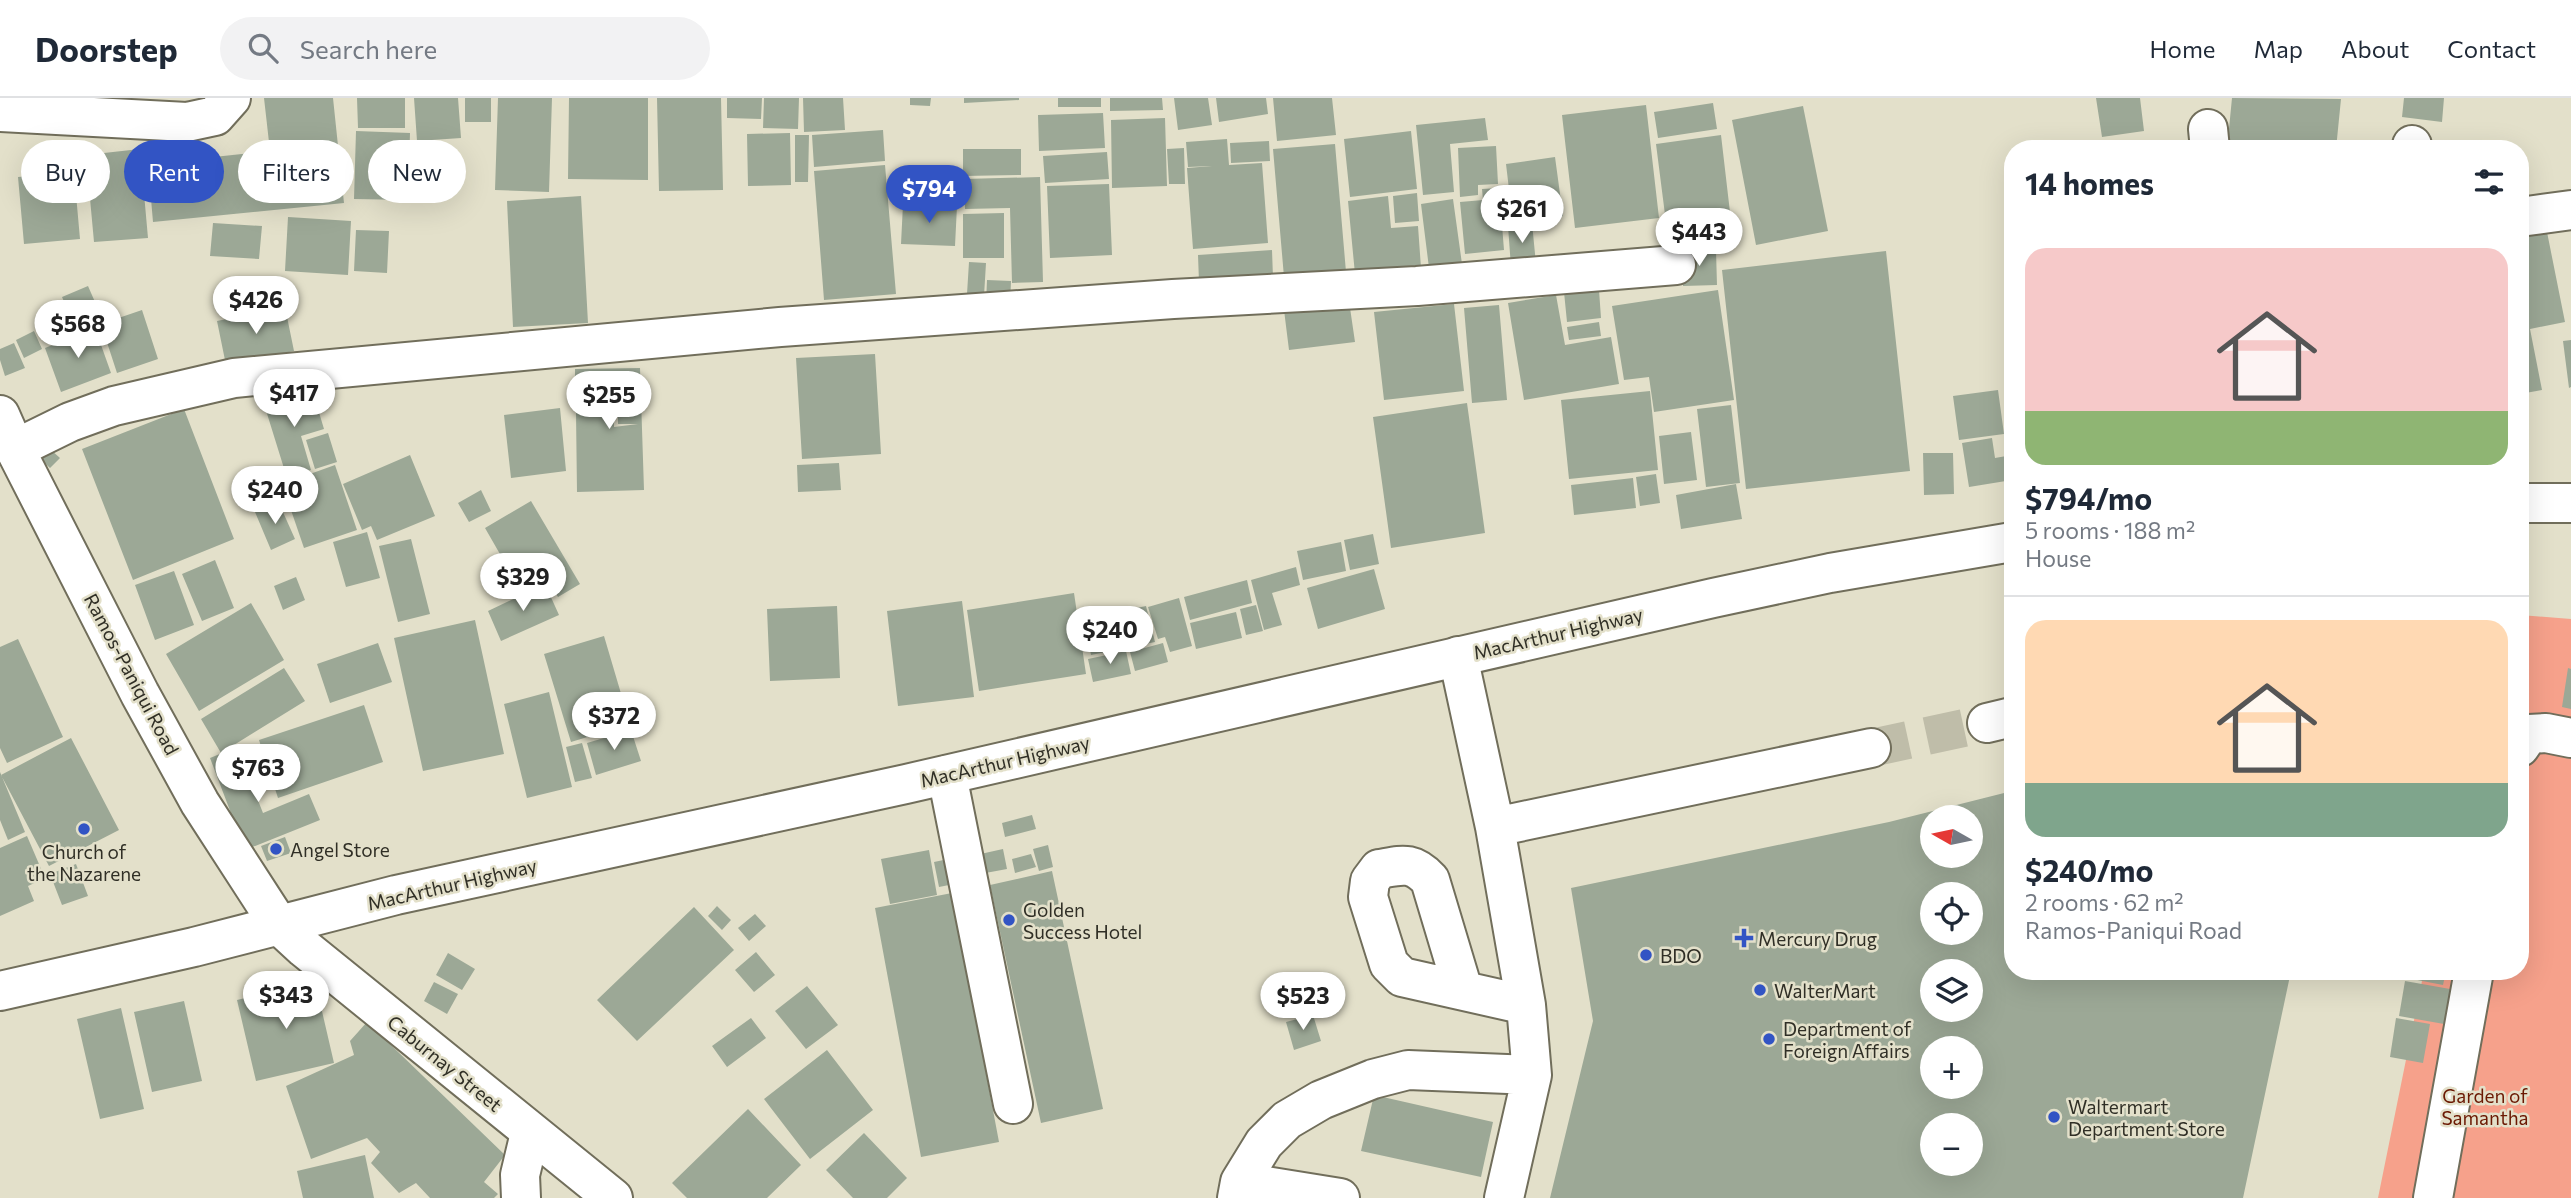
<!DOCTYPE html>
<meta charset="utf-8">
<style>
:root{--surface:#fff;--page:#f2f2f3;--text:#1f2937;--muted:#747a83;--line:#e0e1e3;--accent:#3254c4}
body{margin:0;font-family:Commissioner,sans-serif;background:var(--page);color:var(--text);height:100vh;display:flex;flex-direction:column;font-size:26px;white-space:nowrap}
*{box-sizing:border-box;margin:0}
p{font-size:23px;color:var(--muted)}
.icon{flex:none;width:38px;height:38px;fill:none;stroke:currentColor;stroke-width:2;stroke-linecap:round;stroke-linejoin:round}
.map{position:relative;flex:1;overflow:hidden}
.drawer{position:absolute;left:2004px;top:42px;width:525px;height:840px;display:flex;flex-direction:column;background:var(--surface);border-radius:28px;box-shadow:0 7px 28px #0002}
.drawer>*{flex:none}
.banner{position:absolute;left:21px;top:42px;width:665px;height:63px;display:flex;gap:14px}
.needle{width:46px;rotate:279deg}
.controls{position:absolute;left:1920px;top:707px;display:grid;gap:14px}
.controls a{display:grid;place-items:center;width:63px;height:63px;border-radius:50%;background:var(--surface);box-shadow:0 7px 28px #0002;font-size:35px}
.price{position:absolute;translate:-50% -60px;padding:0 16px;border-radius:24px;background:#fff;color:#222;font-size:23px;line-height:46px;filter:drop-shadow(0 2px 4px #0008)}
.price::after{content:'';position:absolute;left:50%;top:42px;width:21px;height:16px;margin-left:-10px;background:inherit;clip-path:polygon(0 0,100% 0,50% 100%)}
.price.active{background:var(--accent);color:#fff}
ul{padding:0;list-style:none}
li{display:grid;align-content:center;gap:14px;height:371px;padding:0 21px}
li+li{border-top:2px solid var(--line)}
li span{display:grid;place-items:center;height:217px;border-radius:21px;color:#555}
li>.icon{margin-inline-start:auto}
span .icon{width:126px;height:126px;fill:#fffc;stroke-width:1}
li b{font-size:30px}
h2{display:flex;justify-content:space-between;align-items:center;height:84px;padding:0 21px;font-size:30px}
.pill{padding:0 24px;border-radius:32px;background:var(--surface);box-shadow:0 7px 28px #0002;font-size:24px;line-height:63px}
.pill.active{background:var(--accent);color:#fff}
header{display:flex;align-items:center;gap:42px;box-sizing:border-box;height:98px;padding:0 35px;background:var(--surface);border-bottom:2px solid var(--line)}
header strong{font-size:33px}
nav{display:flex;gap:38px;margin-inline-start:auto;font-size:24px}
.search{width:490px;height:63px;background:var(--page);display:flex;align-items:center;gap:18px;box-sizing:border-box;padding:0 24px;border-radius:38px;color:var(--muted);font-size:26px}
.map>svg:first-child{display:block}
.green{fill:#f6a18b}
.building{fill:#9ca896;fill-rule:evenodd}
.lines{fill:none;stroke-linecap:round;stroke-linejoin:round}
.minor-tunnel{stroke:#bfbda9;stroke-width:38;stroke-dasharray:38 19;stroke-linecap:butt}
.minor-casing{stroke:#716e5b;stroke-width:42}
.major-casing{stroke:#716e5b;stroke-width:42}
.highway-casing{stroke:#716e5b;stroke-width:42}
.minor{stroke:#fff;stroke-width:38}
.major{stroke:#fff;stroke-width:38}
.highway{stroke:#fff;stroke-width:38}
.poi-dot{fill:#3254c4;stroke:#e3e0ca;stroke-width:2.5}
.labels{text-anchor:middle;dominant-baseline:central;stroke-width:5;stroke-linejoin:round;paint-order:stroke}
.street-label{font-size:19px;fill:#302f26;stroke:#e3e0ca}
.poi-label{font-size:19px;fill:#302f26;stroke:#e3e0ca;text-anchor:start}
.park-label{font-size:19px;fill:#6b1903;stroke:#e3e0ca}
</style>
<header>
<strong>Doorstep</strong>
<div class="search"><svg class="icon" aria-label="search" viewBox="0 0 24 24"><circle cx="10" cy="10" r="6"/><path d="M15 15l6 6"/></svg>Search here</div>
<nav><a>Home</a><a>Map</a><a>About</a><a>Contact</a></nav>
</header>
<div class="map">
<svg width="2571" height="1100" viewBox="0 0 2571 1100">
<rect width="100%" height="100%" fill="#e3e0ca"/>
<path class="green" d="M2520 517 2571 521V1100H2378L2424 873H2520Z"/>
<path class="building" d="M264 0H333L344 105 153 124 148 66 270 53Z
M357 0H405V30H358Z
M414 0H458L461 40 417 43Z
M465 0H491V24H465Z
M498 0H552L549 94 495 92Z
M569 0H648V82L568 81Z
M657 0H721L723 92 659 93Z
M727 0H762L761 21 727 20Z
M764 0H799L798 31 763 30Z
M803 0H843L845 32 804 34Z
M910 0H931L930 8 910 7Z
M964 0H1019V2L964 5Z
M1058 0H1101V9H1058Z
M1110 0H1162L1163 12 1110 13Z
M1174 0H1208L1212 27 1178 32Z
M1216 0H1266L1268 16 1219 24Z
M1273 0H1332L1336 37 1277 43Z
M2096 0H2140L2144 33 2102 39Z
M2232 0 2341 1 2336 51H2227Z
M2404 0H2444L2442 24 2402 19Z
M1713 5 1717 31 1658 40 1654 14Z
M1646 7 1659 120 1575 130 1562 17Z
M1803 8 1828 133 1756 147 1732 22Z
M1103 15 1105 50 1039 53 1038 17Z
M1165 20 1167 88 1112 90 1111 22Z
M1485 20 1488 42 1450 46 1454 94 1423 97 1416 27Z
M883 32 885 63 814 69 812 37Z
M356 33 410 35 408 102 354 101Z
M1411 33 1417 91 1350 99 1344 41Z
M790 35 791 87 748 88 747 36Z
M795 37H809L808 84H795Z
M1721 37 1733 140 1669 148 1656 46Z
M1227 41 1229 67 1262 65 1268 145 1193 151 1187 70 1212 68 1188 69 1186 44Z
M1269 43 1270 63 1231 65 1230 45Z
M1335 46 1346 174 1284 179 1273 51Z
M1496 48 1498 86 1478 87V97L1460 99 1458 50Z
M1184 50 1185 86H1169L1167 51Z
M140 51 148 140 94 144 86 57Z
M963 51H1021V77L963 78Z
M1107 54 1109 81 1045 85 1043 58Z
M1555 59 1563 118 1513 125 1506 66Z
M885 67 896 196 824 202 814 73Z
M74 74 80 141 24 146 18 79Z
M1040 79 1043 184 1012 185 1010 110 965 111 964 81Z
M1109 86 1112 157 1050 160 1047 88Z
M1499 90 1504 152 1465 156 1460 104 1483 102 1482 91Z
M1417 95 1419 123 1395 125 1393 98Z
M581 98 588 225 513 229 507 103Z
M1388 98 1391 130 1418 128 1421 170 1355 176 1348 103Z
M1453 101 1462 166 1429 170 1421 106Z
M903 106 957 108 955 148 901 146Z
M1004 115V160H963V116Z
M288 119 351 123 348 177 285 173Z
M213 125 262 128 259 161 210 158Z
M1532 125 1536 166 1511 169 1508 128Z
M356 132 389 133 387 175 354 173Z
M2547 134 2565 224 2530 231 2542 292 2520 296V140Z
M1272 152 1273 180 1199 184 1198 157Z
M1716 152 1717 187 1683 188 1681 153Z
M1886 153 1910 373 1746 391 1722 172Z
M969 164 986 165 984 198 967 196Z
M987 182 1011 183 1010 207 986 206Z
M88 188 102 220 76 231 62 199Z
M1599 192 1601 220 1567 224 1564 194Z
M1718 192 1734 302 1654 314 1649 279 1624 282 1612 208Z
M1556 197 1565 247 1611 239 1619 286 1524 302 1508 205Z
M1349 203 1355 244 1289 252 1284 212Z
M1454 206 1464 293 1384 302 1374 214Z
M1499 207 1507 302 1472 305 1464 210Z
M285 209 294 253 226 267 217 223Z
M142 212 158 261 117 275 101 226Z
M1599 224 1601 238 1569 242 1567 229Z
M95 230 111 275 61 294 45 250Z
M34 233 42 251 24 260 16 242Z
M2571 242V289L2569 290 2563 243Z
M14 245 25 270 5 278 0 262V251Z
M875 256 881 356 802 361 796 260Z
M640 270 644 392 577 394 576 315 614 314V329L638 326H618V306H575V271Z
M312 291 324 331 301 338 311 372 287 380 264 306Z
M1998 292 2004 336 1959 342 1953 298Z
M1650 293 1658 372 1569 381 1561 302Z
M1467 305 1485 435 1391 450 1373 319Z
M1731 307 1740 385 1706 389 1697 311Z
M560 310 566 373 511 380 504 317Z
M184 311 234 441 133 482 82 351Z
M1691 334 1697 382 1664 386 1659 338Z
M328 335 337 364 315 371 306 342Z
M1992 340 1995 360 2012 357V382L1969 389 1962 345Z
M41 343 60 360 50 370 32 353Z
M1923 355H1953L1954 396 1924 397Z
M410 357 435 418 377 442 371 428 362 432 343 386Z
M839 365 841 392 798 394 797 367Z
M335 367 357 432 304 450 282 386Z
M1656 376 1660 405 1640 408 1636 379Z
M1633 380 1636 410 1574 417 1571 387Z
M1736 386 1742 421 1681 431 1676 397Z
M481 392 491 413 469 424 458 405Z
M278 403 295 441 271 452 255 414Z
M531 403 580 486 558 499 544 476 520 491 485 430Z
M367 434 380 480 346 489 333 444Z
M1373 436 1379 466 1350 472 1344 442Z
M411 441 430 516 398 524 379 448Z
M1341 444 1346 473 1303 482 1297 453Z
M215 462 234 510 202 523 182 476Z
M1296 469 1300 487 1272 495 1282 527 1264 532 1251 482Z
M1374 471 1385 511 1318 531 1307 490Z
M174 473 194 527 155 542 135 487Z
M296 479 305 502 283 512 274 488Z
M1247 482 1252 505 1190 522 1184 499Z
M545 486 559 517 501 543 488 513Z
M1074 495 1086 576 979 593 967 512Z
M1179 500 1192 548 1170 554 1165 539 1158 541 1148 509Z
M962 503 974 599 898 608 887 513Z
M251 505 284 562 199 613 166 556Z
M1256 507 1263 533 1246 537 1240 511Z
M837 508 840 580 770 583 767 511Z
M1146 508 1155 544 1091 557 1084 521Z
M1236 514 1242 540 1196 551 1190 525Z
M475 522 504 656 423 673 394 540Z
M604 538 630 626 571 644 544 556Z
M18 541 63 639 7 665 0 650V549Z
M378 545 392 584 330 605 317 566Z
M1163 545 1168 564 1135 573 1130 554Z
M1126 553 1131 576 1093 584 1088 561Z
M284 570 305 603 221 655 201 621Z
M2568 570 2571 571V611L2562 609Z
M549 594 572 689 527 700 504 606Z
M364 607 383 664 278 700 259 642Z
M631 632 641 663 596 677 587 645Z
M71 640 119 732 49 768 1 677Z
M582 645 592 680 575 684 566 649Z
M237 649 263 715 309 696 320 722 245 752 210 660Z
M0 674 25 734 8 742 0 722Z
M2012 693V873H2291L2243 1100H1550L1593 923 1571 790 1889 724ZM1932 719H1970V758H1932ZM1932 796H1970V835H1932ZM1932 873H1970V912H1932ZM1932 950H1970V989H1932ZM1932 1027H1970V1066H1932Z
M1032 717 1036 731 1005 739 1002 725Z
M27 738 45 780 28 788 34 803 0 818V750Z
M285 739 291 755 267 763 261 748Z
M1048 747 1053 769 1039 773 1033 751Z
M1003 751 1007 771 980 776 976 757Z
M929 752 937 797 890 806 881 761Z
M1031 756 1036 769 1015 775 1012 761Z
M958 759 964 784 939 789 934 764Z
M76 766 88 798 62 807 50 776Z
M1052 773 1103 1011 1041 1025 990 787Z
M952 795 999 1044 921 1059 875 810Z
M717 808 731 822 722 832 708 818Z
M694 809 734 852 637 943 597 902Z
M755 816 766 828 749 843 738 830Z
M756 854 775 877 754 894 735 872Z
M448 855 475 871 462 892 436 877Z
M2408 873H2446L2443 887 2407 880Z
M315 883 334 965 256 983 237 902Z
M2405 883 2450 891 2444 926 2399 918Z
M434 884 458 896 447 916 424 903Z
M807 888 838 927 806 951 775 913Z
M184 903 202 983 152 994 134 914Z
M121 910 144 1011 100 1021 77 921Z
M1313 917 1321 943 1294 952 1286 924Z
M751 920 766 940 727 969 712 948Z
M2396 920 2430 926 2423 965 2390 959Z
M367 924 505 1057 484 1084 498 1096 494 1100H430L416 1085 399 1095 371 1065 380 1054 367 1040 311 1061 286 988 354 957 350 943Z
M827 952 873 1012 810 1061 764 1001Z
M1374 997 1493 1024 1481 1079 1361 1053Z
M748 1011 801 1067 767 1100H687L672 1085Z
M864 1035 907 1080 887 1100H853L826 1072Z
M365 1057 374 1100H303L297 1073Z"/>
<g class="lines">
<path class="minor-tunnel" d="M1871 650 1987 625"/>
<g class="minor-casing">
<path id="minor" d="M0 14 187 24 215 18 231 0
M2208 31 2210 51
M2412 51V47
M2520 119 2571 112
M15 351 70 324 114 308 234 280 780 229 1173 201 1417 188 1676 167
M1458 558 1495 729 1526 907 1532 977 1504 1100
M1987 625 2012 619
M2520 649 2529 636 2546 635 2571 640
M947 677 1013 1006
M1495 729 1871 650
M279 827 304 850 613 1100
M1463 892 1430 782C1412 763 1403 767 1379 771L1370 783 1368 799 1389 866 1402 879 1526 907
M1240 1084 1340 1100
M521 1100 520 1077 530 1035
M1237 1100 1240 1084 1264 1045 1287 1022 1321 1002 1373 981 1408 972 1532 977
M2433 1100 2474 873"/>
</g>
<g class="major-casing">
<path id="major" d="M0 317 15 351 140 596 200 705 279 827"/>
</g>
<g class="highway-casing">
<path id="highway" d="M2520 405H2571
M0 893 194 849 396 797 906 686 1713 500 1830 475 2012 444"/>
</g>
<use href="#minor" class="minor"/>
<use href="#major" class="major"/>
<use href="#highway" class="highway"/>
</g>
<g class="poi-dot">
<circle cx="84" cy="731" r="7"/>
<circle cx="276" cy="751" r="7"/>
<circle cx="1009" cy="822" r="7"/>
<path d="M1740.5 829.5h7v7h7v7h-7v7h-7v-7h-7v-7h7z"/>
<circle cx="1646" cy="857" r="7"/>
<circle cx="1760" cy="892" r="7"/>
<circle cx="1769" cy="941" r="7"/>
<circle cx="2054" cy="1019" r="7"/>
</g>
<g class="labels">
<g class="street-label">
<text transform="translate(1558 535) rotate(-13)">MacArthur Highway</text>
<text transform="translate(132 576) rotate(62)">Ramos-Paniqui Road</text>
<text transform="translate(1005 663) rotate(-13)">MacArthur Highway</text>
<text transform="translate(452 786) rotate(-13)">MacArthur Highway</text>
<text transform="translate(445 965) rotate(39)">Caburnay Street</text>
</g>
<g class="poi-label">
<text x="290" y="751">Angel Store</text>
<text x="84" y="753" text-anchor="middle">Church of<tspan x="84" dy="22">the Nazarene</tspan></text>
<text x="1023" y="811">Golden<tspan x="1023" dy="22">Success Hotel</tspan></text>
<text x="1758" y="840">Mercury Drug</text>
<text x="1660" y="857">BDO</text>
<text x="1774" y="892">WalterMart</text>
<text x="1783" y="930">Department of<tspan x="1783" dy="22">Foreign Affairs</tspan></text>
<text x="2068" y="1008">Waltermart<tspan x="2068" dy="22">Department Store</tspan></text>
</g>
<g class="park-label">
<text x="2485" y="997">Garden of<tspan x="2485" dy="22">Samantha</tspan></text>
</g>
</g>
</svg>
<div class="controls">
<a><svg class="needle" viewBox="-14 -14 28 28"><path d="M0-13l5 13h-10z" fill="#e53935"/><path d="M0 13l5-13h-10z" fill="#747a83"/></svg></a>
<a><svg class="icon" aria-label="locate" viewBox="0 0 24 24"><circle cx="12" cy="12" r="6"/><path d="M12 2v4M12 18v4M2 12h4M18 12h4"/></svg></a>
<a><svg class="icon" aria-label="layers" viewBox="0 0 24 24"><path d="M12 4l9 5-9 5-9-5zM3 14l9 5 9-5"/></svg></a>
<a>+</a>
<a>−</a>
</div>
<b class="price active" style="left:929px;top:127px">$794</b>
<b class="price" style="left:1522px;top:147px">$261</b>
<b class="price" style="left:1699px;top:170px">$443</b>
<b class="price" style="left:256px;top:238px">$426</b>
<b class="price" style="left:78px;top:262px">$568</b>
<b class="price" style="left:294px;top:331px">$417</b>
<b class="price" style="left:609px;top:333px">$255</b>
<b class="price" style="left:275px;top:428px">$240</b>
<b class="price" style="left:523px;top:515px">$329</b>
<b class="price" style="left:1110px;top:568px">$240</b>
<b class="price" style="left:614px;top:654px">$372</b>
<b class="price" style="left:258px;top:706px">$763</b>
<b class="price" style="left:286px;top:933px">$343</b>
<b class="price" style="left:1303px;top:934px">$523</b>
<div class="banner">
<a class="pill">Buy</a>
<a class="pill active">Rent</a>
<a class="pill">Filters</a>
<a class="pill">New</a>
</div>
<section class="drawer">
<h2>14 homes<svg class="icon" aria-label="filters" viewBox="0 0 24 24"><path d="M4 7h16M4 17h16"/><circle cx="9" cy="7" r="2"/><circle cx="15" cy="17" r="2"/></svg></h2>
<ul>
<li><span style="background:linear-gradient(#f6c9c9 75%,#8fb573 0)"><svg class="icon" aria-label="home" viewBox="0 0 24 24"><path d="M3 11l9-7 9 7M6 9v11h12V9"/></svg></span><div><b>$794/mo</b><p>5 rooms · 188 m²</p><p>House</p></div></li>
<li><span style="background:linear-gradient(#ffd9b3 75%,#7fa58c 0)"><svg class="icon" aria-label="home" viewBox="0 0 24 24"><path d="M3 11l9-7 9 7M6 9v11h12V9"/></svg></span><div><b>$240/mo</b><p>2 rooms · 62 m²</p><p>Ramos-Paniqui Road</p></div></li>
</ul>
</section>
</div>
